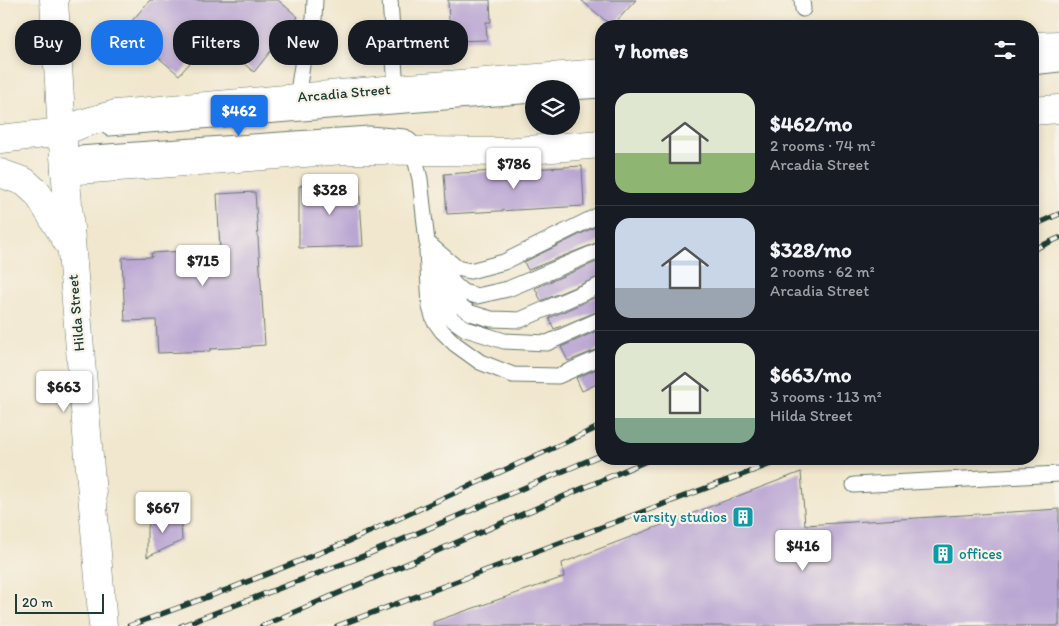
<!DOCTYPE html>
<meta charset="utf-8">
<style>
:root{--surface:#171b24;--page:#242831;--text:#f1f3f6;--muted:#9ea1a6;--line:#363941;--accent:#1a73e8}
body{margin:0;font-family:Itim,sans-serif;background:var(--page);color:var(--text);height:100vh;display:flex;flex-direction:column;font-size:19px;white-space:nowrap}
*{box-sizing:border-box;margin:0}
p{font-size:16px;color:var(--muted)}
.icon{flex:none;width:28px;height:28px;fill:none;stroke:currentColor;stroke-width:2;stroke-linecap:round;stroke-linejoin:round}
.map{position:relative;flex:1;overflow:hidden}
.drawer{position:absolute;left:595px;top:20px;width:444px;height:445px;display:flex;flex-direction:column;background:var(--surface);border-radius:20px;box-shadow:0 2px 8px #0003}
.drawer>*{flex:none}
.top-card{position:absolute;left:15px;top:20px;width:475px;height:45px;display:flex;gap:10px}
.fabs{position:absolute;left:525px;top:80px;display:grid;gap:10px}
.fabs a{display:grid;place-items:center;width:55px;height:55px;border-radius:50%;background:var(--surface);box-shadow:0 2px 8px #0003;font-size:25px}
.scale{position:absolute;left:15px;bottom:12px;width:89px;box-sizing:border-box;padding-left:5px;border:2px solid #1f3d34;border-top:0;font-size:14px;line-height:18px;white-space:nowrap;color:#1f3d34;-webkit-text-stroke:4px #f7f3e8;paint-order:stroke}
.price{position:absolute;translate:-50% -42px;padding:0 11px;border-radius:5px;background:#fff;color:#222;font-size:16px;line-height:32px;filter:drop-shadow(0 1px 2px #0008)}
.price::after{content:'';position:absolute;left:50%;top:30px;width:15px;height:11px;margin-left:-8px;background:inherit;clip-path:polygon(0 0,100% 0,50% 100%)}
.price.current{background:var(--accent);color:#fff}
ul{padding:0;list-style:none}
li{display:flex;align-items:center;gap:15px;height:125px;padding:0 20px}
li+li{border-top:1px solid var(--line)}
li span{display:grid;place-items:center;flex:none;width:140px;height:100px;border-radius:15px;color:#555}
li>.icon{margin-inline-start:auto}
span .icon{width:60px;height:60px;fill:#fffc;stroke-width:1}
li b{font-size:21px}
h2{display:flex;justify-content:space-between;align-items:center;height:60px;padding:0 20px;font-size:21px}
.chip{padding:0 18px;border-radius:20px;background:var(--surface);box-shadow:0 2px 8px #0003;font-size:18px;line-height:45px}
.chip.current{background:var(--accent);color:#fff}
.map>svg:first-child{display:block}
.building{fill:#baa6d3}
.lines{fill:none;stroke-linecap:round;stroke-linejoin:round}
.service-casing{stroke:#68786a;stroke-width:17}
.minor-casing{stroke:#68786a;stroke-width:29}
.tertiary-casing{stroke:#68786a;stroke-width:29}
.service{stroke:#fff;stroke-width:15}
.minor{stroke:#fff;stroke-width:28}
.tertiary{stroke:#fff;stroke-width:28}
.rail-casing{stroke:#1f3d34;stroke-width:5.5}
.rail{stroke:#f7f3e8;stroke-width:4;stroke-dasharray:11;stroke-linecap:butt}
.labels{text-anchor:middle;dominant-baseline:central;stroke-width:4.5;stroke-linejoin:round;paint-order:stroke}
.street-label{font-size:15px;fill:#1f3d34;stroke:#f7f3e8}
.culture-label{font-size:15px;fill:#0d838f;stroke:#f7f3e8;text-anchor:end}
</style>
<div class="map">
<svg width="1059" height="626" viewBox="0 0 1059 626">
<rect width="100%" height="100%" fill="#f7f3e8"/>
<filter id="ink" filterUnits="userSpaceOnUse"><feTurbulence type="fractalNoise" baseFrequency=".02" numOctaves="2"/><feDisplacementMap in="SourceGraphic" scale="10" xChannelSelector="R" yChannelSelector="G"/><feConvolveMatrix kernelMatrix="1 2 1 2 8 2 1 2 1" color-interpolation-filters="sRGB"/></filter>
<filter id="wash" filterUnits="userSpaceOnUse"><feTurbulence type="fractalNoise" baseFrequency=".0096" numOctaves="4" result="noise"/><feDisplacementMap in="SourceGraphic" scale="20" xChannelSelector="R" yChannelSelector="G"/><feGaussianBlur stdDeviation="1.12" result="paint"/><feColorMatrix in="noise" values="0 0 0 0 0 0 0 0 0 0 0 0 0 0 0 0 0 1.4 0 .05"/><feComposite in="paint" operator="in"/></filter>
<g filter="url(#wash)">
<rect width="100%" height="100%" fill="#f1e7ce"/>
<g id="blocks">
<path class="building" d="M150 0H278L298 17 254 72 213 38 179 75 125 29Z
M448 0H490L491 22H486L487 40 450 41Z
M581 0H636L612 26Z
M582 166 584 206 447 214 444 174Z
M359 183 363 246 299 248V186Z
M255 192 265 345 251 346V347L210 349V351L158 353 156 320 125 321 122 258 152 257 151 253 220 249 217 194Z
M601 224V241L528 270 524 262Z
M601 260V276L541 301 535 288Z
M601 295V310L554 329 549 318Z
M601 329V348L568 361 561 347Z
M601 367V382L582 391 576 378Z
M801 472 805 525 1059 509V626H434L433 622 564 577 562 563Z
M181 517 182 541 147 557V528L153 518Z"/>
</g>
</g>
<g filter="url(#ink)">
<use href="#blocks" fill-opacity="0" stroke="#68786a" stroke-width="1"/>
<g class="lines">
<g class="service-casing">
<path id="service" d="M390 0 396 89
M802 0 803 9
M1032 67 1059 64
M571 92 601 90
M297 98 303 59 314 19 315 0
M109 128 534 95
M64 155 369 134 405 137 411 142 420 179 427 242 449 295 460 306 471 313 491 319 520 320 601 285
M430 245 457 268 470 271 504 262 601 214
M427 251 430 307 434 320 442 331 455 344 480 362 513 375 558 376 601 357
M445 271 454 284 463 292 477 296 508 289 601 250
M436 282 442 308 453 320 466 329 504 341 547 343 601 319
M854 485 1059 474"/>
</g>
<g class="minor-casing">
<path id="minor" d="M54 0 62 132 84 123 116 114 396 89 601 73
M1032 46 1059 45
M1032 111 1059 109
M65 171 344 150 504 152 601 144"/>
</g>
<g class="tertiary-casing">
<path id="tertiary" d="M0 139 62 132 103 626
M0 173 25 182 38 194 68 243"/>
</g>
<use href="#service" class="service"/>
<use href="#minor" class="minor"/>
<use href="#tertiary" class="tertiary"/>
<g class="rail-casing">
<path id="rail" d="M1032 226 1059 214
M1032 250 1059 238
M129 626 229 589 347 542 601 426
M181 626 366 555 601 455
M262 626 651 459
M337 626 784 459"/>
</g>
<use href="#rail" class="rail"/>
</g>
</g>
<defs>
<g id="building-square" transform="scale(1.125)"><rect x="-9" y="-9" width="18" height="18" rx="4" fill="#0f9aa8" stroke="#f7f3e8"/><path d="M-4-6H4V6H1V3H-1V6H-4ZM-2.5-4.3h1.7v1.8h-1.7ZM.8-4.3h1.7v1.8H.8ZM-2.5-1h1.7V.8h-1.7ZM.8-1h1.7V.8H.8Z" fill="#fff"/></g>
</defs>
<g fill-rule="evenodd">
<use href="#building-square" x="743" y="517"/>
<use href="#building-square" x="943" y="554"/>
</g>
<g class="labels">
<g class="street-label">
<text transform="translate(344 93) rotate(-5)">Arcadia Street</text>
<text transform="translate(76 313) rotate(-95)">Hilda Street</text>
</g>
<g class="culture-label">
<text x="727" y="517">varsity studios</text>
<text x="959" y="554" text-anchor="start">offices</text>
</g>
</g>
</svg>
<div class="fabs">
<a><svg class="icon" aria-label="layers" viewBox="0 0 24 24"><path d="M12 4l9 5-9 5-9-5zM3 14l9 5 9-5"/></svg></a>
</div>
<div class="scale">20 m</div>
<b class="price current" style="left:239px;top:137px">$462</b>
<b class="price" style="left:514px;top:190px">$786</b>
<b class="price" style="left:330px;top:216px">$328</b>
<b class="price" style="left:203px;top:287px">$715</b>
<b class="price" style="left:64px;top:413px">$663</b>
<b class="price" style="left:163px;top:534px">$667</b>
<b class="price" style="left:803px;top:572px">$416</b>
<div class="top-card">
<a class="chip">Buy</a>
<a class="chip current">Rent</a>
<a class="chip">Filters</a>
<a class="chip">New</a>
<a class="chip">Apartment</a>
</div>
<section class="drawer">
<h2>7 homes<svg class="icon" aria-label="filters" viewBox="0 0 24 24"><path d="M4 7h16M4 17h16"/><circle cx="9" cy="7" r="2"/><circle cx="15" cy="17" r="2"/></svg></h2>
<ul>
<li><span style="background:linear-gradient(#dfe7d0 60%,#8fb573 0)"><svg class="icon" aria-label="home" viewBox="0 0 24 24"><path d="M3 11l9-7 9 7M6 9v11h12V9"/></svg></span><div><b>$462/mo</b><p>2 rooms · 74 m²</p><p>Arcadia Street</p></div></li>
<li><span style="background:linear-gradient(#c9d6e8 70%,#9aa5b1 0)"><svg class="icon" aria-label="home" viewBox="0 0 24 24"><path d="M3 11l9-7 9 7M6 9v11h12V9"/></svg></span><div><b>$328/mo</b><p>2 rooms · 62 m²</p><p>Arcadia Street</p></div></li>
<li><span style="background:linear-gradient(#dfe7d0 75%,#7fa58c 0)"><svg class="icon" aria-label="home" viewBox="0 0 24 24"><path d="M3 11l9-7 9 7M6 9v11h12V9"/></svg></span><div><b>$663/mo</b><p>3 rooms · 113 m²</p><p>Hilda Street</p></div></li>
</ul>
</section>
</div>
